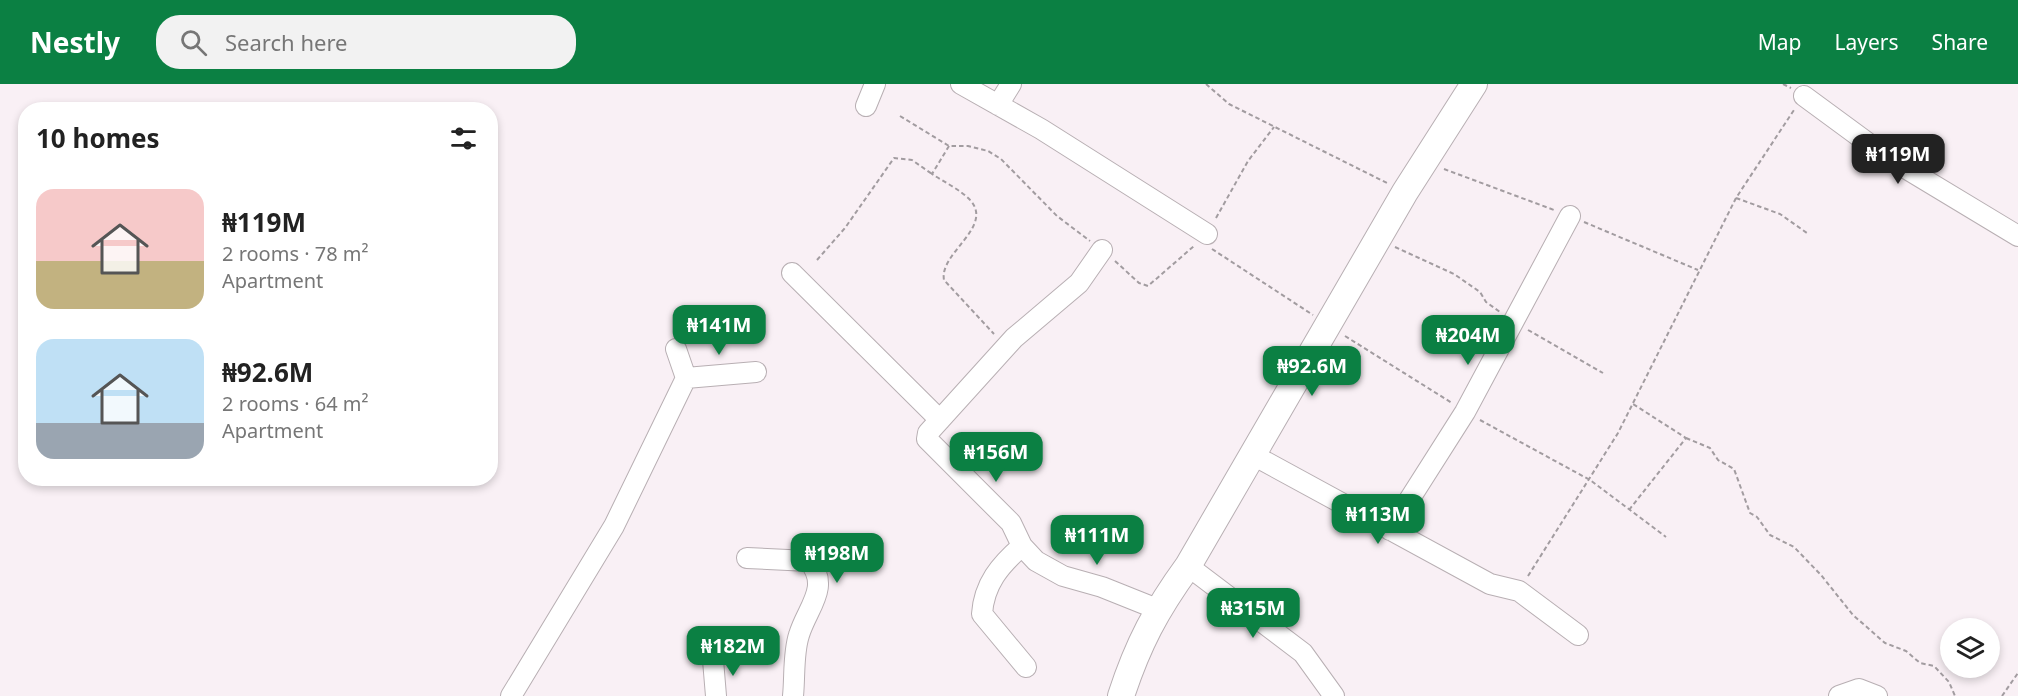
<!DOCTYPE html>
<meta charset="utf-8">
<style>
:root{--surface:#fff;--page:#f2f2f2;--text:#222;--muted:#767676;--accent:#0b8043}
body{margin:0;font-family:"Noto Sans",sans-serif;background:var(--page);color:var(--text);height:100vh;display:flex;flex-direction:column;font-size:22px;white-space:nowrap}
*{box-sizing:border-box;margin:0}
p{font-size:20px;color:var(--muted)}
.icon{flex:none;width:33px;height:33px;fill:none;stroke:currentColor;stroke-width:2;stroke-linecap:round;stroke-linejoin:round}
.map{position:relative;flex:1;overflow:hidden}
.details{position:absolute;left:18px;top:18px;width:480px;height:384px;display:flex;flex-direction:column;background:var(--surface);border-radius:24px;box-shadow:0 3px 9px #0003}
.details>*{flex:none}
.tools{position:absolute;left:1940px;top:534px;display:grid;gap:12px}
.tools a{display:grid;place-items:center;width:60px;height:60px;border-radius:50%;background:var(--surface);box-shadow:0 3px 9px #0003;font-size:30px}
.price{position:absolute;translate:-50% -51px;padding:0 14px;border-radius:12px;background:var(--accent);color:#fff;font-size:20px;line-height:39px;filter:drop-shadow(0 2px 3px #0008)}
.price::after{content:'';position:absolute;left:50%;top:36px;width:18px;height:14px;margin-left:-9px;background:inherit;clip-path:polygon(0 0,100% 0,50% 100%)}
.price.current{background:#222;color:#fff}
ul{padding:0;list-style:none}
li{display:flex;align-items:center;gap:18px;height:150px;padding:0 18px}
li span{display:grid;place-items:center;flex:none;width:168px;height:120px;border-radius:18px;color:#555}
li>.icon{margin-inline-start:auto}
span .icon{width:72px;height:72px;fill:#fffc;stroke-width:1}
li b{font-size:26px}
h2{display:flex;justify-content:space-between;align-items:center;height:72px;padding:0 18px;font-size:26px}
header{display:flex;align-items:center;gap:36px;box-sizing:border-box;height:84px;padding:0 30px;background:var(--accent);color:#fff}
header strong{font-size:28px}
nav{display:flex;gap:33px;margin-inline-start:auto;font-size:21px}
.search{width:420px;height:54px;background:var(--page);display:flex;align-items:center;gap:15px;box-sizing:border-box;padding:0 21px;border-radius:24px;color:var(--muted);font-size:22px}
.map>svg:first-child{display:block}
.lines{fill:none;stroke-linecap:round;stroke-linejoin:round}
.minor-casing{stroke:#b8afb3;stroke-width:22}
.major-casing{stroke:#b8afb3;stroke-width:28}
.path{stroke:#a29ca0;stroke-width:2;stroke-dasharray:4.5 3;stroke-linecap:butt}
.minor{stroke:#fff;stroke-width:20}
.major{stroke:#fff;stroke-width:26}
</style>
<header>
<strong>Nestly</strong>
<div class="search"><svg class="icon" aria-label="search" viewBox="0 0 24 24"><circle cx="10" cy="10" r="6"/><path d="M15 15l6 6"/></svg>Search here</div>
<nav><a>Map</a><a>Layers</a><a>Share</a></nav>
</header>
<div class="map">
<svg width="2018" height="612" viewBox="0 0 2018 612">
<rect width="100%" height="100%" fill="#f9f0f5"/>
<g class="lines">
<g class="minor-casing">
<path id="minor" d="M961 0 1041 45 1207 150
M1804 12 1887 73 2018 152
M998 21 1011 0
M866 22 875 0
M1102 166 1079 199 1014 254 928 349 927 355 1011 439 1022 462 1036 477 1063 492 1102 503 1157 525
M792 189 940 336
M686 294 756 288
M1253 371 1490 500 1519 507 1578 551
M1390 446 1465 328 1570 132
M1022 462C1000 481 984 500 982 530L1026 583
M747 474 809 477C831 503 807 524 799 551 793 569 795 593 793 612
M1188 482 1303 569 1334 612
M713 576 716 612
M511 612 614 442 686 294 676 265
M1839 612 1859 605 1877 612"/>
</g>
<g class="major-casing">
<path id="major" d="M1121 612C1138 560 1156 526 1188 482L1405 108 1474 0"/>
</g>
<path class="path" d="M1206 0 1229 20 1387 99
M1783 0 1791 4
M900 32 949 62H968L988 67 1001 75 1057 132 1090 157
M949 62 932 90C944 98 961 106 971 117 993 144 939 169 944 196L994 250
M1444 85 1554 126
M1736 114 1780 130 1807 149
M1216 134 1248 77 1274 43
M1584 138 1698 186
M1395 163 1454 190 1480 208 1486 218 1500 228
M1212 165 1313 231
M817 176 845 144 894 74 912 76 932 90
M1115 177 1139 199 1148 202 1194 162
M1528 246 1603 289
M1345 252 1452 319
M1480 336 1590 396 1666 453
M1686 354 1710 364 1718 376 1734 385 1750 429 1757 433 1770 451 1794 463 1821 491 1853 531 1885 559 1906 567 1920 579 1934 582 1949 598 1955 612
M1629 426 1686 354 1633 320
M1528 492 1618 349 1736 114 1794 26
M2002 612 2018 589"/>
<use href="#minor" class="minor"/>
<use href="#major" class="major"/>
</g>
</svg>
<div class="tools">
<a><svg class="icon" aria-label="layers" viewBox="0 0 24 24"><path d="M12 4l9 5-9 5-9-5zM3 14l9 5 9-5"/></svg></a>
</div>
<b class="price current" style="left:1898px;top:101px">₦119M</b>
<b class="price" style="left:719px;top:272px">₦141M</b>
<b class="price" style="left:1468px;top:282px">₦204M</b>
<b class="price" style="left:1312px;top:313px">₦92.6M</b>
<b class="price" style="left:996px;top:399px">₦156M</b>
<b class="price" style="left:1378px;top:461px">₦113M</b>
<b class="price" style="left:1097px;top:482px">₦111M</b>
<b class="price" style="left:837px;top:500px">₦198M</b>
<b class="price" style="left:1253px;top:555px">₦315M</b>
<b class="price" style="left:733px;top:593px">₦182M</b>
<section class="details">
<h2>10 homes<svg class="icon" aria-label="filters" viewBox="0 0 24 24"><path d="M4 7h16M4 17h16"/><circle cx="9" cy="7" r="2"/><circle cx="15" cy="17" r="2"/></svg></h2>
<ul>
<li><span style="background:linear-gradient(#f6c9c9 60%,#c2b280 0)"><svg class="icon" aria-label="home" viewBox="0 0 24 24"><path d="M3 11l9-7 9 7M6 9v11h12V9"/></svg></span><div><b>₦119M</b><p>2 rooms · 78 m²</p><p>Apartment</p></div></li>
<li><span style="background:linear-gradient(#bfe0f5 70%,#9aa5b1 0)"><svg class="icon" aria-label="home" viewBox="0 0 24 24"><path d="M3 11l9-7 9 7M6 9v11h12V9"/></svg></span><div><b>₦92.6M</b><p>2 rooms · 64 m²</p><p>Apartment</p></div></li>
</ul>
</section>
</div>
